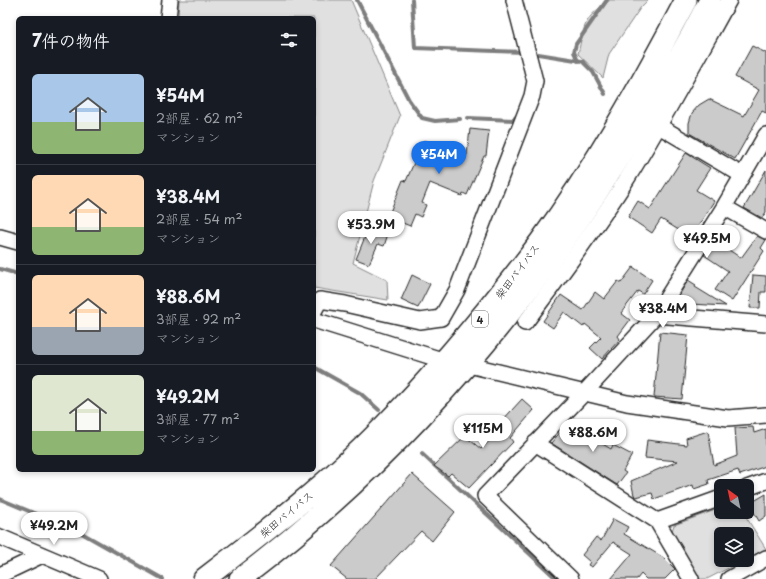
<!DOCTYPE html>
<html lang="ja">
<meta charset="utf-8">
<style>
:root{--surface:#171b24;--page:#20242c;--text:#f1f3f6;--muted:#9ea1a6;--line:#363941;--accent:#1a73e8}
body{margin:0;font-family:"Playpen Sans","Klee One",sans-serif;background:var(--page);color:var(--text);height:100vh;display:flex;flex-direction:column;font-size:15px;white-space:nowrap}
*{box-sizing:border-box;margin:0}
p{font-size:13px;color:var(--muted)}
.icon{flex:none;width:22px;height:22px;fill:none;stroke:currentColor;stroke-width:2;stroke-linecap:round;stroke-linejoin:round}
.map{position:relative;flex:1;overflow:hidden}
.panel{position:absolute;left:16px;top:16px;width:300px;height:456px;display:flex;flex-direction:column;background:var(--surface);border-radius:6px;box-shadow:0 2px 6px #0003}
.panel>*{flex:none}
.needle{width:26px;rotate:327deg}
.tools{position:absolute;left:714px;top:479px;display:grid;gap:8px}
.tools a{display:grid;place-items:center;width:40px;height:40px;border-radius:6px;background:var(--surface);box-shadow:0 2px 6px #0003;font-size:20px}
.price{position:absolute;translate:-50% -34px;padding:0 9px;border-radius:14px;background:#fff;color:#222;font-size:13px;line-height:26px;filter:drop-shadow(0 1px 2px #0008)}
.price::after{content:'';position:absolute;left:50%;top:24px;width:12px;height:9px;margin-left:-6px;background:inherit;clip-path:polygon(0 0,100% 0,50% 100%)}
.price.active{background:var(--accent);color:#fff}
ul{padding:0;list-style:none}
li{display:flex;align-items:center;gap:12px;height:100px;padding:0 16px}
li+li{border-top:1px solid var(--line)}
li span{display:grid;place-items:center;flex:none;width:112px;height:80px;border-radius:6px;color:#555}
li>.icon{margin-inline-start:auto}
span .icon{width:48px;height:48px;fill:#fffc;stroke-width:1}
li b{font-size:17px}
h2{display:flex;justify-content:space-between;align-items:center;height:48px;padding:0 16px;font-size:17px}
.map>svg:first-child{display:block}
.green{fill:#e0e0e0;stroke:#868686}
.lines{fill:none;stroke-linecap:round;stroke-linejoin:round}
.stream{stroke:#7e7e7e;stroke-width:4}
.building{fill:#cbcbcb;stroke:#2b2b2b}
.minor-casing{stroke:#2b2b2b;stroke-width:18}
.highway-casing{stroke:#2b2b2b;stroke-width:24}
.minor{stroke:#fff;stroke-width:15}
.highway{stroke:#fff;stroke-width:21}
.labels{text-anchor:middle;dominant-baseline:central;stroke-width:3.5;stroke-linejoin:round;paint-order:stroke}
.shield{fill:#fff;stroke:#6b6b6b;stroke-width:1}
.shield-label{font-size:10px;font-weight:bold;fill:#2b2b2b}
.street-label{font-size:11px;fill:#2b2b2b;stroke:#fff}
</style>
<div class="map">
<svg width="766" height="579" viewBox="0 0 766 579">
<rect width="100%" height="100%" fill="#fff"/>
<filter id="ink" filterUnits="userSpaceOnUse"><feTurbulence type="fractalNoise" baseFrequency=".025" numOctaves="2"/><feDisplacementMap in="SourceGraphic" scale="8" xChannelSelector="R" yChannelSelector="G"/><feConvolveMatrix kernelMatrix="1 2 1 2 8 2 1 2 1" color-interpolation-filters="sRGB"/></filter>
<g filter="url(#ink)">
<path class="green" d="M179 0H351L400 116 374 181 353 263 387 280 388 300 314 288V18H178Z
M610 0H648L641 7 609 54 603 78 578 54C585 23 583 19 610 0Z
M721 508V512H743L766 549 747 558V534H721V560H744L707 579H699L671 534 674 525Z"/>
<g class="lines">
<path class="stream" d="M357 0 409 100 422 118 435 121 460 119
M412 0 415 48 523 52V54
M532 53 582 61 593 72 605 94
M578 61 574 52 576 44 607 0
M468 118 513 120 517 116
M0 269 18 274
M314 367 360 393 379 410
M422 454 557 579
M0 499 48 519 55 518 163 579"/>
</g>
<path class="building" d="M752 46 766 53V113L762 111 735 159 689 133V123L692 113 699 105 709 99 744 116 759 90 735 77Z
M470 129 489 131 486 156H484L467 195 463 193 462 196 430 183 422 203 426 205 421 217 415 214 410 226 388 217 403 180 406 181 424 140 460 154 461 152 467 155Z
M686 153 710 168 696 190 714 201 697 228 699 230 693 239 661 219 652 233 628 217 638 201 650 209Z
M766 170V212L762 218 744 208Z
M369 227 388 234 384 246 378 244 369 264 356 259Z
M757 236 766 240 761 248 764 251 732 301 715 290 728 271 704 255 714 240 741 258Z
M633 267 652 280 643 294 638 291 621 313 630 320 618 336 620 339 602 359 590 348 601 337 585 324 583 327 564 312 553 328 543 321 561 295 583 310 595 292 604 299 618 281 621 283Z
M412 275 430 284 418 308 401 300Z
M753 275 766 276V292H761L760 308H750Z
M688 280 696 285 695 287 726 306 690 304 678 297Z
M660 332 688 335 682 399 654 397Z
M522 399 534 410 510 438 513 442 469 488 451 473 448 476 434 466 465 436 481 449 504 425 501 422Z
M568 423 611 449 613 445 632 455 623 471 626 473 617 485 551 443Z
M753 427 754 433 766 429V466L740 475 738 470 708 480 709 484 694 489 693 485 654 499 652 493 636 497 634 495 631 481 678 461 645 458 647 440 687 445 686 438 708 431 714 465 737 456 735 428Z
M412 474 455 512 432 541 421 531 375 579H347L331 566Z
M766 494V516L759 521 749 504Z
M613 519 628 527 624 534 664 558 675 569 665 579H646L641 574 637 579H611L632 554 613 542 592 567 588 565 590 562 582 555 596 537 601 541Z"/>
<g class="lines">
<g class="minor-casing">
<path id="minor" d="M168 18 170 0
M659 126 742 175
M724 207 766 135
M0 237 18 242
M314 311 320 300 345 304 420 321 441 318 457 290 532 96 535 81 514 0
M656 315 724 207 766 231
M314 320 445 361 469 365 627 403 728 418 766 415
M525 323C559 277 594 231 625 182 662 123 695 61 729 0
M535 443 657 521 691 579
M747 488 766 481
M657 521 721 498
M0 537 99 579
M0 575 42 555
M571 579 485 496 584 393 656 315 766 324
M729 579 766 558"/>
</g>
<g class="highway-casing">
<path id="highway" d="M204 579C265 532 328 484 382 428 439 370 491 307 540 242 596 166 642 83 686 0
M240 579C442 427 594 223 710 0"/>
</g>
<use href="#minor" class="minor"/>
<use href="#highway" class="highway"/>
</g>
</g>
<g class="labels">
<rect class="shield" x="472" y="311" width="16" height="16" rx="3"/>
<g class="shield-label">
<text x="480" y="319">4</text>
</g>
<g class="street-label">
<text transform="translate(517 271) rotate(-53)">柴田バイパス</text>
<text transform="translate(286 514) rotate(-40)">柴田バイパス</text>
</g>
</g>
</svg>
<div class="tools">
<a><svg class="needle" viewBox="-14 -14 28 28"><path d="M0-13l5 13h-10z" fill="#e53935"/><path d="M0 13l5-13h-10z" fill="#9ea1a6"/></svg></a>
<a><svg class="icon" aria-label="layers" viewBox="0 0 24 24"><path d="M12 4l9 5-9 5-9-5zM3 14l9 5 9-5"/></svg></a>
</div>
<b class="price active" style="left:439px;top:175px">¥54M</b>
<b class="price" style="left:371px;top:245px">¥53.9M</b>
<b class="price" style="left:707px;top:259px">¥49.5M</b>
<b class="price" style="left:663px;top:329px">¥38.4M</b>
<b class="price" style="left:483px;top:449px">¥115M</b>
<b class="price" style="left:593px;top:453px">¥88.6M</b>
<b class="price" style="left:54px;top:546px">¥49.2M</b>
<section class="panel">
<h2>7件の物件<svg class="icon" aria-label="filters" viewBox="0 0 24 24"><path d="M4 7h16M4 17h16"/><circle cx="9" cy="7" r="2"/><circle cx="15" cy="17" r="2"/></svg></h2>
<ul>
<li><span style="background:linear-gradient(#a9c7e8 60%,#8fb573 0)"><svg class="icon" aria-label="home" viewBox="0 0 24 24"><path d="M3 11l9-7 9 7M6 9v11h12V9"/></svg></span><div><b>¥54M</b><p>2部屋 · 62 m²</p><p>マンション</p></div></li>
<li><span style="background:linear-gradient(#ffd9b3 65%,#8fb573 0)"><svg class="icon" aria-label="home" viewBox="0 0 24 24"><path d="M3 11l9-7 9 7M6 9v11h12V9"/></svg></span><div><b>¥38.4M</b><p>2部屋 · 54 m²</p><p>マンション</p></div></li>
<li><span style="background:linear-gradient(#ffd9b3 65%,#9aa5b1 0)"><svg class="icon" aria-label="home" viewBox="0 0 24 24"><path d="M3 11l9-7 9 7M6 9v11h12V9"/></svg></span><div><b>¥88.6M</b><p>3部屋 · 92 m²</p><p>マンション</p></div></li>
<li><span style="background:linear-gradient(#dfe7d0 70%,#8fb573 0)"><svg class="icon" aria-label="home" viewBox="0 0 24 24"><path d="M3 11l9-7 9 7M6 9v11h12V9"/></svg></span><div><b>¥49.2M</b><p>3部屋 · 77 m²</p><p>マンション</p></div></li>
</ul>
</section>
</div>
